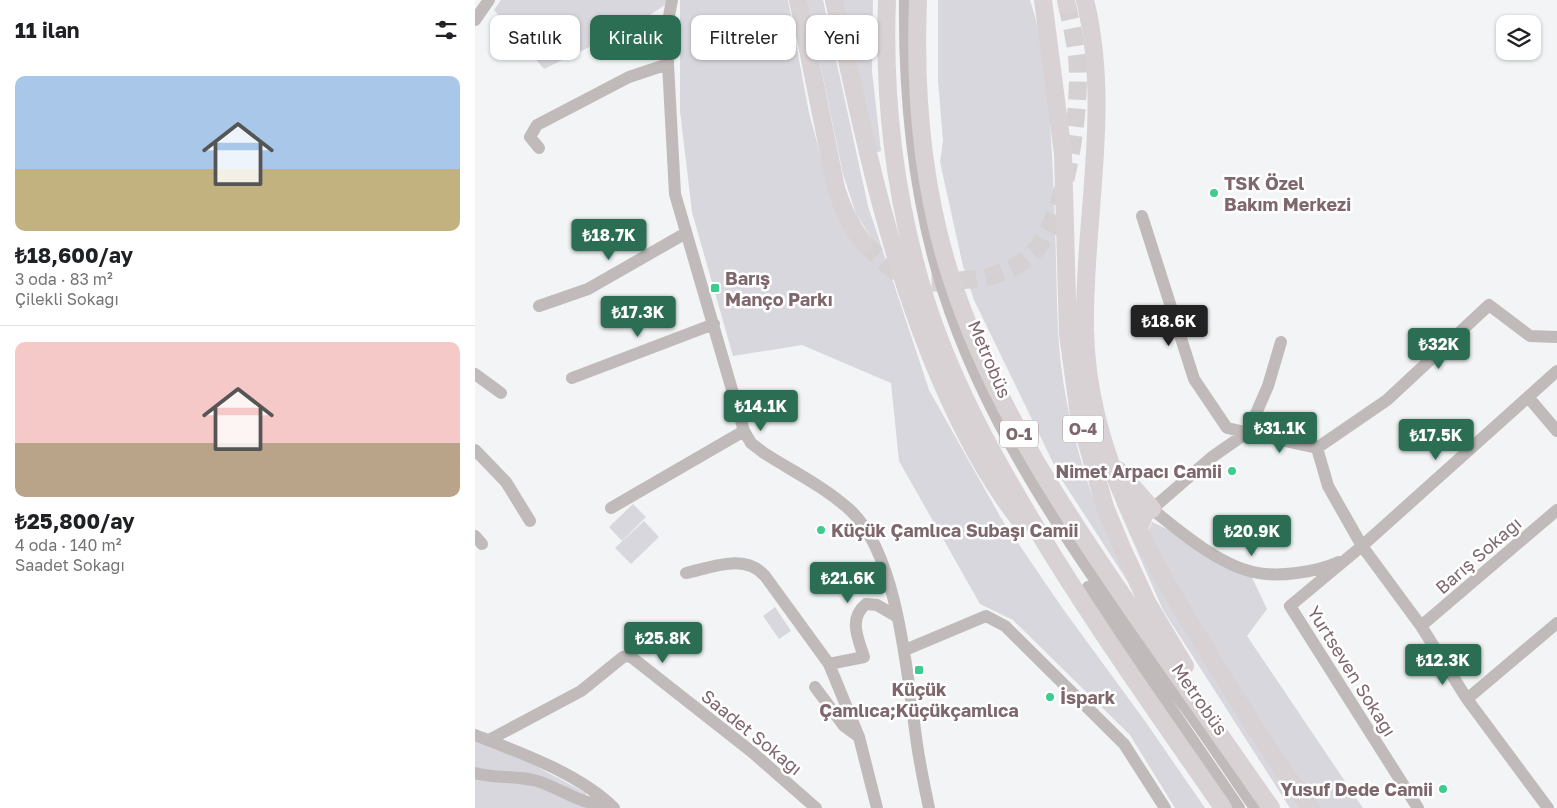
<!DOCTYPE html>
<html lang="tr">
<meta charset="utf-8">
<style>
:root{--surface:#fff;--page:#f2f2f2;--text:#202124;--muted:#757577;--line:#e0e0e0;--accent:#2c6e54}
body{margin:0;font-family:"Golos Text",sans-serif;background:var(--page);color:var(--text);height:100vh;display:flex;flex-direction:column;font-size:19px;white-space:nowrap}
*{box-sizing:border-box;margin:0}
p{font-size:16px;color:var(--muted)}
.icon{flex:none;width:28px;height:28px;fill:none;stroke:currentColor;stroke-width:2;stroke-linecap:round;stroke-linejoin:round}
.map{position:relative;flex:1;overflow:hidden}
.sheet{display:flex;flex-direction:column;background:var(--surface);width:475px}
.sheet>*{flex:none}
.banner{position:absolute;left:15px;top:15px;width:475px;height:45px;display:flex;gap:10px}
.tools{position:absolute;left:1021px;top:15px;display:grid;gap:10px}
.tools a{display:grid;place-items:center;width:45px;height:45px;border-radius:10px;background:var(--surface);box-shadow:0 1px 4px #0004;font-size:25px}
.price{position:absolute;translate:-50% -42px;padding:0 11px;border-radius:5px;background:var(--accent);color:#fff;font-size:16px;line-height:32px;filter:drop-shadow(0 1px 2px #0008)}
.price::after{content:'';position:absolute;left:50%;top:30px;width:15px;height:11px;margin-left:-8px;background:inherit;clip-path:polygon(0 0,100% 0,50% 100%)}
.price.selected{background:#222;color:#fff}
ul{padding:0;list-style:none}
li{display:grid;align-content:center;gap:10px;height:265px;padding:0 15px}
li+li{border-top:1px solid var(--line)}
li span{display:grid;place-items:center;height:155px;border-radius:10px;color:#555}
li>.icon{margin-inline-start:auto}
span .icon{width:90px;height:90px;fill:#fffc;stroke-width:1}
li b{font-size:21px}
h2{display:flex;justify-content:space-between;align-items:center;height:60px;padding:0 15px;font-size:21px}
.chip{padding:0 18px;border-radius:10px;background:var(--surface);box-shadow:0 1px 4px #0004;font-size:18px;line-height:45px}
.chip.selected{background:var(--accent);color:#fff}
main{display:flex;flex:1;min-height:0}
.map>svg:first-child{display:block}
.green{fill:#d7d7dd}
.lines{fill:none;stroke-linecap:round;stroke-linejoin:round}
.highway-tunnel{stroke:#d5d1d3;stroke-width:18;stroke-dasharray:18 9;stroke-linecap:butt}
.minor{stroke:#c1babb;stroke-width:12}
.highway{stroke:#d9d2d4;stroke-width:18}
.poi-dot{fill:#3acd8e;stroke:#fff;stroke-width:2}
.labels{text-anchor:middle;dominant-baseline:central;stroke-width:5;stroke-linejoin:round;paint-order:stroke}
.shield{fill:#fff;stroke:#a59599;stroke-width:1}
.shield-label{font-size:16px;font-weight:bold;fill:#7f686d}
.poi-label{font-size:18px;font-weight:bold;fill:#7f686d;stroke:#fff;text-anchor:start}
.street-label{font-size:18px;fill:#7f686d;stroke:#fff}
</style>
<main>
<section class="sheet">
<h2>11 ilan<svg class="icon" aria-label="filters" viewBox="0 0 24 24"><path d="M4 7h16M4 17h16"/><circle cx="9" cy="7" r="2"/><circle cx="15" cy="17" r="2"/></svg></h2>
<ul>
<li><span style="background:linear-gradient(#a9c7e8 60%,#c2b280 0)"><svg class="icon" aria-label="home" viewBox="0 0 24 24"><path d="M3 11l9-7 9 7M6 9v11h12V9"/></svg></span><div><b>₺18,600/ay</b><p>3 oda · 83 m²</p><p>Çilekli Sokağı</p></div></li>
<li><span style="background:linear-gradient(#f6c9c9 65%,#b9a48a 0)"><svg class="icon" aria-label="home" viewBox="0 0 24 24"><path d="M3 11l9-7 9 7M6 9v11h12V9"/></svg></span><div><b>₺25,800/ay</b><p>4 oda · 140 m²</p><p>Saadet Sokağı</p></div></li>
</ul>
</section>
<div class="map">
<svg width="1082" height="808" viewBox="0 0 1082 808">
<rect width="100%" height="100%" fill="#f2f4f5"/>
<path class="green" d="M26 0H191L190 5 160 25 69 69 19 10Z
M205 0H313L334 113 346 157 358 199 384 246 396 237 381 214 368 174 332 0H348L393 206 454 390 526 518 588 609 670 721 730 808H700L655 735 538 620 505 604 424 461 416 383 327 345 258 356 217 212 205 111Z
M367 0H398L397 71 406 151 400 153Z
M463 0H555C568 39 572 80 577 121L575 122C578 168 580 215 581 262 582 297 582 331 586 365 595 441 621 513 653 582L585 477 499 300 488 266 465 162 468 141 463 81Z
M645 501 830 808H815L688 610 642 505Z
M158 504 171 517 147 541 134 527Z
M169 521 184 537 156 564 140 548Z
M677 522 772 567 792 609 772 636 888 808H845L837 799 723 626 673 532Z
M300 607 316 631 304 639 288 616Z
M0 739 38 754 111 793 113 808H0Z"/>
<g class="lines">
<path class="highway-tunnel" d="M389 243C401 255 422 277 440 281 455 284 474 282 489 280 514 279 539 271 558 253 592 219 607 104 602 57 600 40 596 22 592 5"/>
<path class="minor" d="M197 0 194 16 193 64 200 194 269 431 276 443 289 453C317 471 350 487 375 510 423 554 432 674 441 737 444 761 449 784 454 808
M430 0C429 99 438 196 468 290 516 442 614 572 705 700 731 735 755 772 780 808
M0 20 14 0
M64 148 55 137 62 125 154 77 193 64
M667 216 719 379 752 428 842 448 912 400 1014 305 1055 336 1082 337
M64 306 113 289 211 233
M0 374 26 393
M97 378 239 324
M1053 397 1082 431
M773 432 737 457 677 509C704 531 743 564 778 572 802 578 842 572 864 562
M773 432 793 386 806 342
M842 448 853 486 887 546 946 626 992 699 1073 808
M0 450 31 482 55 521
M136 508 269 431
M0 536 7 544
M211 573C238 567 270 553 290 576L354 664 384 737 402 808
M613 587 764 808
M946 626 1082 510
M430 650 511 616 530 626 649 744 690 808
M354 664 389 657C383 638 373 619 391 604L402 605 421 616
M340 687 369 726 384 737
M992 699 1082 623
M0 735C44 752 105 774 139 808
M14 740 106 691 148 657 155 656 277 752 341 808
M0 773C20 779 41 775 62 781 86 788 109 808 134 803
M943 808 815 606 887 546 1082 371"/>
<path class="highway" d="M323 0 361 188C368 209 375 226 389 243
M359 0C388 136 416 272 474 399 494 443 517 485 547 523
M412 0C408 102 421 204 451 301 480 392 528 474 577 554 631 641 690 724 748 808
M443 0C439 98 449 202 482 295 523 412 591 514 661 615 706 679 751 744 796 808
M568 0 588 154 593 334 604 415 630 507 647 548 672 602 710 666
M591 0 592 5
M610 0C637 109 608 220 610 330 612 455 678 564 742 667 772 715 801 763 836 808
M643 470 677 509 670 513 663 531"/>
</g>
<g class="poi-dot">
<circle cx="739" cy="193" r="5"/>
<rect x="235" y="283" width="10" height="10" rx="2.5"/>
<circle cx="757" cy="471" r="5"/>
<circle cx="346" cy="530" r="5"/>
<rect x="439" y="665" width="10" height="10" rx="2.5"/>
<circle cx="575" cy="697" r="5"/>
<circle cx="968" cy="789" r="5"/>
</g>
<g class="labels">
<g class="shield">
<rect x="588" y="415.5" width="40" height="27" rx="4"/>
<rect x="525" y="420.5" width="38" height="27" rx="4"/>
</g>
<g class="shield-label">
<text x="608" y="429">O-4</text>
<text x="544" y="434">O-1</text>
</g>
<g class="poi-label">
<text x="749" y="183">TSK Özel<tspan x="749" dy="21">Bakım Merkezi</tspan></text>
<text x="250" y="278">Barış<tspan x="250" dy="21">Manço Parkı</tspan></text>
<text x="747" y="471" text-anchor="end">Nimet Arpacı Camii</text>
<text x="356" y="530">Küçük Çamlıca Subaşı Camii</text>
<text x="444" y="689" text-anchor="middle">Küçük<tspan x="444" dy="21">Çamlıca;Küçükçamlıca</tspan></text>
<text x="585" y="697">İspark</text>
<text x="958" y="789" text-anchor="end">Yusuf Dede Camii</text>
</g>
<g class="street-label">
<text transform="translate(515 359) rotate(67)">Metrobüs</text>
<text transform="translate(1003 555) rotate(-41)">Barış Sokağı</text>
<text transform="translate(877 671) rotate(58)">Yurtseven Sokağı</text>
<text transform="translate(725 699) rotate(55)">Metrobüs</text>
<text transform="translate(277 732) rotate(39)">Saadet Sokağı</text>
</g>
</g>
</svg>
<div class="tools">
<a><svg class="icon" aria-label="layers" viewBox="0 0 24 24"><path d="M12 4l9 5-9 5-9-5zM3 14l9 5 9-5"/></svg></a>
</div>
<b class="price" style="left:134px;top:261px">₺18.7K</b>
<b class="price" style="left:163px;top:338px">₺17.3K</b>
<b class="price selected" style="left:694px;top:347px">₺18.6K</b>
<b class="price" style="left:964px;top:370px">₺32K</b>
<b class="price" style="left:286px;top:432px">₺14.1K</b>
<b class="price" style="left:805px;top:454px">₺31.1K</b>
<b class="price" style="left:961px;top:461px">₺17.5K</b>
<b class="price" style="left:777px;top:557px">₺20.9K</b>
<b class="price" style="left:373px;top:604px">₺21.6K</b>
<b class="price" style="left:188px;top:664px">₺25.8K</b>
<b class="price" style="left:968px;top:686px">₺12.3K</b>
<div class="banner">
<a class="chip">Satılık</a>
<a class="chip selected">Kiralık</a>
<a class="chip">Filtreler</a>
<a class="chip">Yeni</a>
</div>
</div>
</main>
